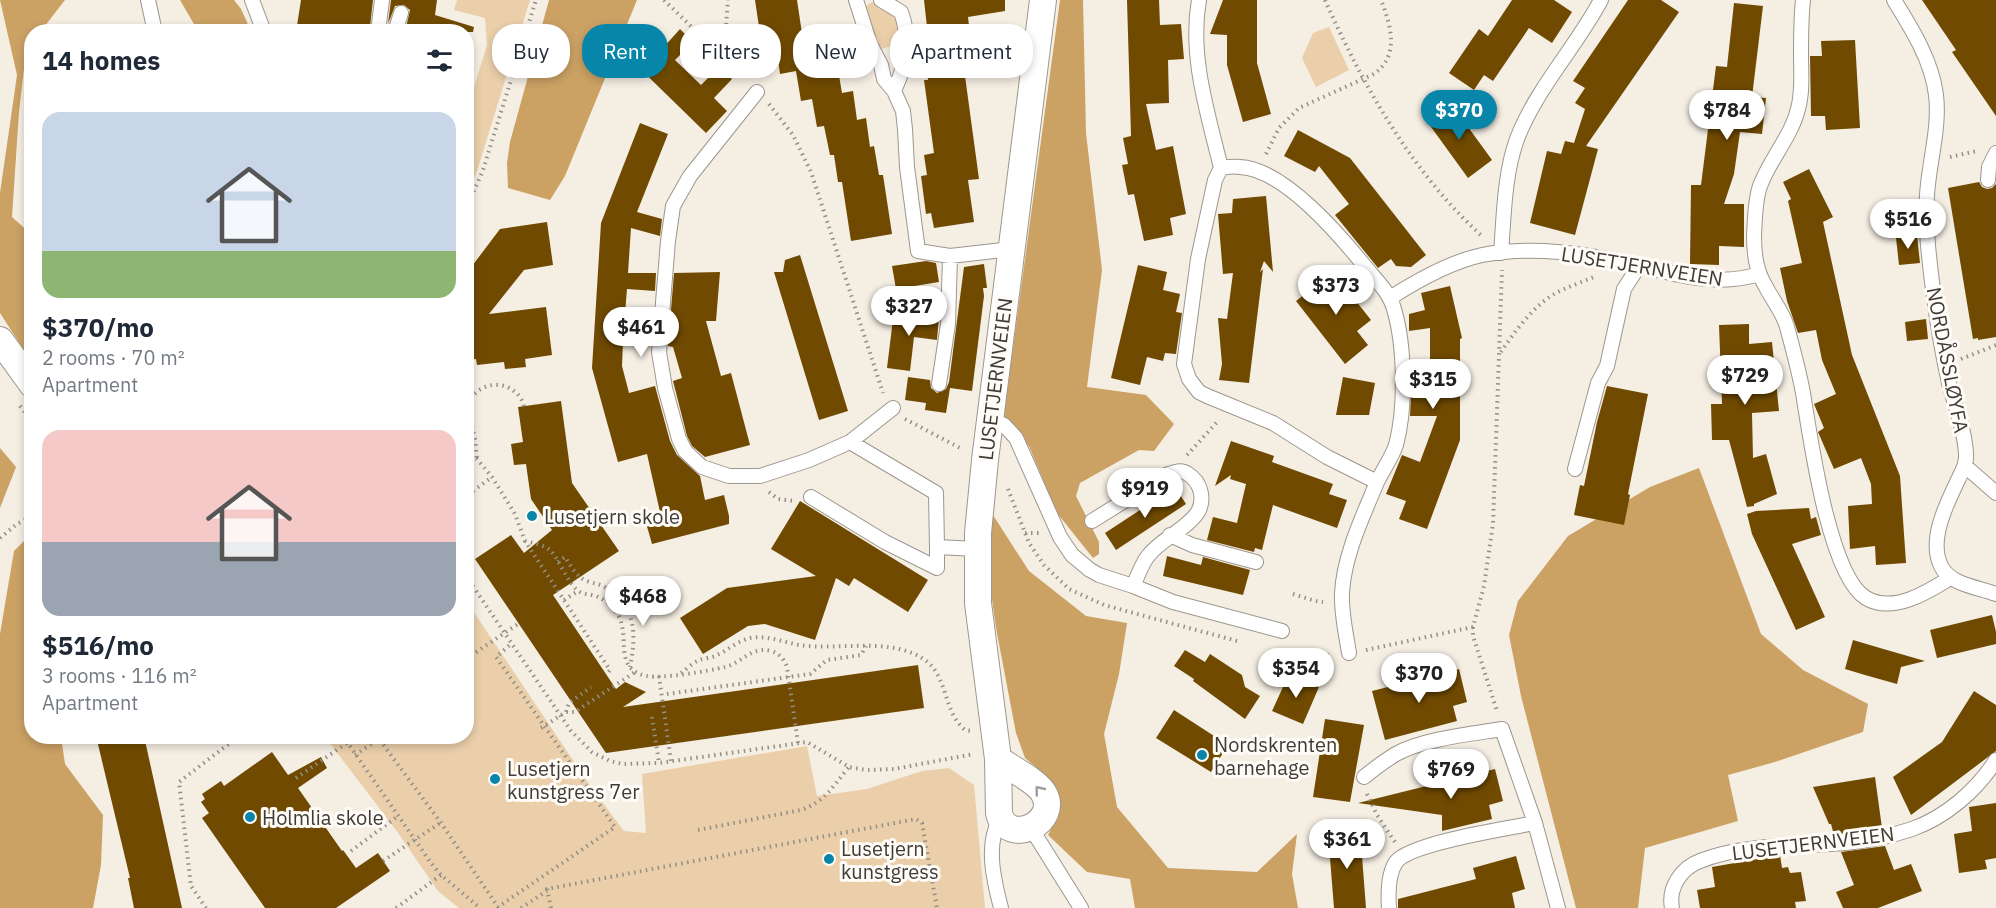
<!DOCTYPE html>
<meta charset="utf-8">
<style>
:root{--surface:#fff;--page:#f2f2f3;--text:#1f2937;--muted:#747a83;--accent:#0786a9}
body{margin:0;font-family:"IBM Plex Sans",sans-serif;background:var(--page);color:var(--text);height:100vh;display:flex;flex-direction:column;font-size:22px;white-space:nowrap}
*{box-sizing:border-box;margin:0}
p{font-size:20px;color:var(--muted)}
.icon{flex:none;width:33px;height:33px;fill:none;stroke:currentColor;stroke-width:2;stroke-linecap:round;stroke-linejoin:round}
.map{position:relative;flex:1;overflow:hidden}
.drawer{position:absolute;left:24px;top:24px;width:450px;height:720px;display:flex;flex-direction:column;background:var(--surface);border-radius:24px;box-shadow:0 3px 9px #0003}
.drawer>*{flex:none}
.banner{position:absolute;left:492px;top:24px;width:570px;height:54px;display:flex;gap:12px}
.price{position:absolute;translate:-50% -51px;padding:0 14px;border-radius:21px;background:#fff;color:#222;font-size:20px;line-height:39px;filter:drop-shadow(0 2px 3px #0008)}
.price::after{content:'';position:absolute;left:50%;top:36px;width:18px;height:14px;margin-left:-9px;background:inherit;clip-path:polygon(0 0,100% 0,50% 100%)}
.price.on{background:var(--accent);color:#fff}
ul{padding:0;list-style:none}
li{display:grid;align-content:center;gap:12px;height:318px;padding:0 18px}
li span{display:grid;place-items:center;height:186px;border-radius:18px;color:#555}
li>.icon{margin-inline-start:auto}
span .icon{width:108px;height:108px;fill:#fffc;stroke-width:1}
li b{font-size:26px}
h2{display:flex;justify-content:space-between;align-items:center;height:72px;padding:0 18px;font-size:26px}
.pill{padding:0 21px;border-radius:24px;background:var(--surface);box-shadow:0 3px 9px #0003;font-size:21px;line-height:54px}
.pill.on{background:var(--accent);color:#fff}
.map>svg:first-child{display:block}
.green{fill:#eacfaa}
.forest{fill:#cba164}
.building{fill:#704a01}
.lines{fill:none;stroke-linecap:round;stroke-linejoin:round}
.service-casing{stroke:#9d968d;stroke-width:16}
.minor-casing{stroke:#9d968d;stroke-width:28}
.path{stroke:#938f87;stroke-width:4;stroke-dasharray:1.5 4.5;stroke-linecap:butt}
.service{stroke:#fff;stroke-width:14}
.minor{stroke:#fff;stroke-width:26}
.oneway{stroke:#9f9e9c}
.poi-dot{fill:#0786a9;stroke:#fffcf8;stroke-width:2}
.labels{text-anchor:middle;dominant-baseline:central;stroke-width:6;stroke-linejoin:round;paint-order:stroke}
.street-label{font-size:20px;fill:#3f3c38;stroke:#fffcf8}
.poi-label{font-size:20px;fill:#3f3c38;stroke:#fffcf8;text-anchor:start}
</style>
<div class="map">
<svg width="1996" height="908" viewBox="0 0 1996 908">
<rect width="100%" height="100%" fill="#f5eee3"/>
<path class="green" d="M457 0H530L477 171 467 195V110L487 45 485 18 454 10Z
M872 2 884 7 895 15 901 43 882 49 869 27 866 6Z
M1329 27 1349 70 1316 87 1302 58 1313 33Z
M467 602 591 787 624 831 646 833 642 774 807 746 817 796 867 789 922 771 949 768 974 785 985 908H459L438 891 396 830 325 737 466 736Z"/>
<path class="forest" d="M0 0H65L41 31 32 32 31 45 26 52 19 112 12 217 31 234V361L0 313V193L17 75Z
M180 0H234L241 9 251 31H198Z
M549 0H637L565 176 550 200 508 188 507 163 510 142Z
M1060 0H1083L1086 133 1102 270 1087 387 1146 395 1174 424 1154 451 1139 450 1080 483 1076 496 1099 542V554L1093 558 1057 513 1029 446 1003 422Z
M0 448 16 467 0 508Z
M1699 468 1761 634 1803 670 1868 704 1863 732 1775 762 1728 775 1738 821 1645 848 1638 908H1576L1521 696 1509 635 1518 601 1568 536 1650 487Z
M991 512 1029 571 1086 616 1127 623 1119 674 1104 734 1117 807 1168 868 1257 872 1297 834 1292 874 1298 908H1135L1130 879 1087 872 1048 835 1058 815 1059 796 1043 773 1025 758 1016 733 996 628 988 571Z
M31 534 32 736 61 737 65 764 103 815 101 865 93 908H0V634L14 551Z"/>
<path class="building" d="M301 0H373L370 27 346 24 344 32H296Z
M391 0H437L435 15 474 27 473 32H405L410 10 404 5 395 6 388 24Z
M755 0H797L803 40 817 38 821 66 837 64 842 93 853 91 857 120 866 118 870 147 874 146 879 175H883L892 234 851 241 842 182H838L834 155H830L824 126 817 127 812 99 801 101 796 71 780 74 776 45 762 47Z
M924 0H1005V11L968 17 975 75 965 76 979 179 968 180 974 222 934 228 931 213 926 214 921 176 927 175 924 155 934 153 924 80H928L923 27H927Z
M1127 0H1159L1160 25 1181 24 1184 59 1168 60 1169 103 1146 104 1156 150 1173 146 1186 214 1170 218 1173 235 1144 241 1134 194 1128 195 1122 165 1128 164 1123 138 1131 136Z
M1223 0H1257V63L1271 114 1243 122 1227 65V35L1210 34Z
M1512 0H1554L1572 12 1552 43 1529 28 1493 81 1484 75 1474 90 1449 73 1479 29 1488 36Z
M1628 0H1661L1679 12 1586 146 1598 149 1575 235 1530 223 1547 151 1561 154 1565 141 1574 143 1585 109 1575 103 1585 88 1573 81Z
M1922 0H1996V116L1952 52 1956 50Z
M1734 3 1763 6 1752 97 1766 98 1762 134 1740 132 1734 174 1724 204H1744V247L1719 246V265L1690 264 1691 185H1701L1716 66 1727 67Z
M680 29 693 42 675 60 701 85 719 67 732 79 714 98 727 111 706 133 627 56 649 34 663 48Z
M1855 40 1860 128 1826 130 1825 116H1811L1810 56H1822L1821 41Z
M1445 106 1455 109 1492 160 1468 178 1426 120Z
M640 123 668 134 637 212 662 219 660 236 631 228 628 273H656L655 291 627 289 624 326 652 327 651 345 623 342 622 366 629 393 655 386 670 441 677 455 700 476 705 500 724 495 729 516V524L652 544 644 516 660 512 647 454 618 462 592 368 601 223Z
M1298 130 1350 158 1426 255 1411 267 1396 266 1391 259 1378 268 1335 215 1349 204 1319 166 1315 172 1284 156Z
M1809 169 1833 217 1823 222 1852 355 1900 476 1906 563 1876 565 1875 546 1850 549 1848 506 1872 504 1871 484 1861 458 1834 469 1818 432 1824 428 1814 404 1836 394 1822 360 1816 330 1798 333 1787 301 1780 268 1802 263 1788 201 1791 199 1783 182Z
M1979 182 1982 187 1987 189 1992 188 1996 184V337L1978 340V338L1973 339 1948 188Z
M1266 196 1273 272 1264 261 1260 272 1263 269 1249 383 1219 380 1222 364 1218 318 1227 319 1233 273 1223 274 1218 214 1232 213 1233 199Z
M547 222 553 265 524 270 489 314 546 307 552 355 525 359 526 367 505 369 504 362 477 365 476 359 468 360 466 348V317H470L466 274 500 229Z
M1917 235 1920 263 1899 265 1896 238Z
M800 255 848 411 819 420 774 272H783L785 260Z
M926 261 936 263 939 282 896 289 892 266Z
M984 264 987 288H983L984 296 972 391 950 388 946 413 925 410 926 403 905 400 908 377 930 380 931 388 937 393 946 389 949 382 964 267Z
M1138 265 1167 272 1163 290 1180 294 1176 312 1182 313 1176 354 1165 353 1163 361 1147 357 1140 385 1111 378Z
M720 272 716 321H706L721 376 731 373 750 445 705 457 692 446 687 436 673 381 682 378 673 347 668 346 674 273Z
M1333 272 1371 320 1357 331 1368 345 1345 364 1296 301Z
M1450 286 1462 338 1460 339V440L1427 529 1399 519 1406 501 1386 494 1402 455 1420 462 1437 416H1410L1412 371 1419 380 1418 373H1430V328L1409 331V314L1425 310 1421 293Z
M894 311 939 317 937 340 914 337 910 371 887 368Z
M1926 319 1928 339 1907 341 1905 322Z
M1749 324V344L1772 342 1779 411 1752 413 1753 458 1766 454 1777 494 1754 504V506L1747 507 1729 440H1712L1711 404H1722L1719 325Z
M1343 377 1375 383 1369 415H1336Z
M1607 386 1648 394 1628 494 1630 495 1624 525 1574 515 1580 485 1584 486 1597 422Z
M561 401 572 483 619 551 553 595 616 689 625 682 646 692 623 707 918 665 924 708 606 753 475 559 511 535 524 553 552 530 531 499 526 464 514 465 511 444 523 442 518 407Z
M1231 441 1274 456 1272 462 1333 484 1329 494 1347 500 1337 528 1273 505 1262 550 1255 548 1254 552 1207 540 1213 517 1237 523 1246 484 1230 479 1231 475 1215 486Z
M1175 487 1186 504 1116 550 1105 533Z
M800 501 928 580 908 612 854 578 849 586 836 578 815 640 765 624 748 626 703 654 680 618 727 588 816 576 771 549Z
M1809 508 1811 519 1816 517 1821 535 1792 544 1825 617 1796 630 1752 534 1747 514 1756 511Z
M1167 556 1201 565 1203 557 1250 570 1243 595 1163 576Z
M1992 615 1996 632V644L1937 658 1930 630Z
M1853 640 1880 648 1925 661 1901 667 1897 684 1865 675 1845 669Z
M1185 650 1205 662 1210 654 1242 675 1245 687 1260 696 1245 719 1193 681 1194 679 1174 666Z
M1459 669 1467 702 1453 706 1457 721 1385 740 1372 691Z
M1289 674 1319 687 1303 724 1272 711Z
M1974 691 1996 705V751L1911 815 1893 777 1942 742Z
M1174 710 1228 745 1211 772 1156 738Z
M1325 719 1364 725 1350 802 1313 797Z
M96 736H144L182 908H134L128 878H130Z
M272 752 288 775 321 757 327 768 298 788 342 851 343 850 356 868 378 853 390 871 336 908H265L202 818 209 813 201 802 205 799 202 794 221 781 224 786Z
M1495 769 1503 801 1489 805 1492 819 1442 831V815L1358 803Z
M1875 777 1882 828 1834 835 1831 824H1829L1813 787Z
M1996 803V858L1985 860 1987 869 1959 873 1954 834 1972 831 1969 807Z
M1360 830 1366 908H1334L1328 833Z
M1885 846 1894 870 1911 864 1922 891 1878 908H1843L1836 892 1854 885 1841 852Z
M1780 855 1782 868 1788 867 1790 873 1801 872 1806 901 1795 902 1796 908H1700L1697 890 1715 887 1712 867Z
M1516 856 1525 889 1512 893 1515 908H1398V899L1476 879 1473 868Z"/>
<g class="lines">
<g class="service-casing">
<path id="service" d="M148 0 155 32
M252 0 264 32
M856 0 870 44 881 65 884 79 894 91 903 111 905 129 907 167 918 251 950 256 1012 249
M881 0 901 12C911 39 906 66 894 91
M1199 0C1189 56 1208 114 1221 168L1215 180 1198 259 1184 364 1189 379 1199 392 1207 396 1273 423 1327 457 1377 482C1363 516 1344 555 1342 593 1341 613 1346 633 1349 653
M1803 0C1801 18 1801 36 1801 54 1801 72 1803 91 1798 109 1791 137 1770 159 1760 186 1755 200 1755 220 1754 235 1754 254 1756 271 1766 287 1773 301 1783 312 1787 327 1793 349 1799 371 1803 393 1810 436 1829 576 1866 598 1893 614 1928 592 1950 578
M1894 0C1912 29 1932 61 1936 95 1940 128 1929 162 1927 195 1925 226 1929 258 1933 290 1937 321 1942 352 1949 383 1955 406 1965 430 1966 454 1967 464 1962 471 1958 480 1947 503 1928 540 1941 566 1950 585 1978 587 1996 594
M378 32 382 0
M395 32 401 13
M757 92 690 176 673 206 668 241 659 352 665 388 679 439 685 451 702 467 729 476H760L809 460 850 442 893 408
M1221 168C1227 167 1234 166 1240 167 1283 169 1337 232 1363 264 1374 278 1389 291 1394 309 1405 346 1406 408 1396 445 1392 457 1383 470 1377 482
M1988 180 1989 167 1996 153
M1501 253C1504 216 1504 175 1517 139 1536 89 1576 47 1601 0
M1390 298C1418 280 1450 262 1482 255 1533 245 1587 254 1637 265 1677 275 1719 287 1759 274
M939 384 948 324 950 256
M990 418 1004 425 1016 438 1060 537 1072 555 1090 570 1099 575 1133 586 1173 602 1282 631
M850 442 936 493 937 547 977 549
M1965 466 1996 493
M1575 469 1598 383 1607 366 1624 289 1639 266
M811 497 885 542 937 568V547
M1092 521 1166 475C1174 472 1181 469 1188 474 1201 482 1205 499 1198 512 1187 529 1161 539 1148 556 1141 565 1138 576 1133 586
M1170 535 1192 545 1256 562
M1364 777C1374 769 1384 761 1396 754 1423 739 1471 734 1502 729L1535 823 1558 908
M1000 819C985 845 994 881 1001 908
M1031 828 1081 908
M1389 908C1388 894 1388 874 1396 862 1410 843 1509 828 1535 823
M1672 908C1668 888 1681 868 1700 861 1745 843 1798 847 1845 843 1868 841 1891 836 1912 829 1946 817 1977 790 1996 760"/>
</g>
<g class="minor-casing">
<path id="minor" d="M0 340 32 384
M998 759C1010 768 1035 780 1043 792 1062 822 1007 848 999 813L998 759 978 603V533L985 460 1043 0"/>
</g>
<path class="path" d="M664 0 745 79
M1325 0C1363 86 1413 174 1483 237
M719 53 725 40 728 0
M769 104 793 135 811 172 883 393
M1266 154 1279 128 1299 108 1374 74C1400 55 1391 26 1381 0
M1950 157 1977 151
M466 208 482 173 536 0
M1501 352C1515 331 1534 305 1556 293 1569 286 1583 282 1596 276
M1961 359 1996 345
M467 403C471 398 475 392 481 389 498 379 519 388 524 406
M467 403 475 439 477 459
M20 406 32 421
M905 419 962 449
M466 452 477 459 492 477 515 514 525 541 610 670 607 674
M1187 455 1218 421
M1008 489 1029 543 1044 565 1069 589 1104 605 1237 641
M473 491 492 477
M769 492 778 499 795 501
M1025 533H1039
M0 538 17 524 32 516
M525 541C533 543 545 545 551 551 560 561 569 586 580 592 586 595 593 594 598 597 606 600 614 608 618 615 631 637 612 669 647 676 662 679 709 671 725 667 742 663 751 646 771 651 779 653 784 659 787 667L798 743
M558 562 565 557C571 566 577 578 587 581 595 584 602 584 609 590 637 610 636 637 630 667
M466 576 571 731 592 752 610 761 623 764 659 763 807 742 849 767 866 770 894 769 974 754
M1293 594 1315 601 1323 602
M564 600 578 591
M1473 627V636L1497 711
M1366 650 1473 627 1484 586 1493 524 1502 270
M1280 651 1307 656 1332 655
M466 659 518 624
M681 673C687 669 693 662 700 660 705 658 712 658 717 655 728 650 738 641 750 638 767 635 783 642 799 645 838 651 891 636 925 660 948 676 943 712 965 730L972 731
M659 676 671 761
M667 694 810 674 827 660 861 655 866 646
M566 712 569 703 591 687
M652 717 659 763
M541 728 566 712H575L635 672
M343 736 431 863 441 875 480 908
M346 742 355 736
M355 755 379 739 441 823 498 907 615 827 496 657 512 643
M296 778 347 743
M1367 794 1377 815 1395 842
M698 830 801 810C825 802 833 786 849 767
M351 851 398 816
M383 861 443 821
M206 908 191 886 179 782 239 736
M396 908 441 875
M521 908 547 891
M551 908 547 889 916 819 922 823 937 908"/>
<use href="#service" class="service"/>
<use href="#minor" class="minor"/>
</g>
<defs><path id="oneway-chevron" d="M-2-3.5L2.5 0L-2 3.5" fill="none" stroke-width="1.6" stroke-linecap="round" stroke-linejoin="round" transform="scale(1.5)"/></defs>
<use class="oneway" href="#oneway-chevron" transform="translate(1039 790) rotate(-129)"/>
<g class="poi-dot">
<circle cx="532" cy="516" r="6"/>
<circle cx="1202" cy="755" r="6"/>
<circle cx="495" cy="779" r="6"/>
<circle cx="250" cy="817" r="6"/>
<circle cx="829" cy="859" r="6"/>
</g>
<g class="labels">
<g class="street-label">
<text transform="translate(1642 266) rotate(9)">LUSETJERNVEIEN</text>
<text transform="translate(1948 360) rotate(79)">NORDÅSSLØYFA</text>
<text transform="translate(995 379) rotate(-83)">LUSETJERNVEIEN</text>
<text transform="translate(1813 843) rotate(-7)">LUSETJERNVEIEN</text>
</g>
<g class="poi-label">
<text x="544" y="516">Lusetjern skole</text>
<text x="1214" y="744">Nordskrenten<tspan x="1214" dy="23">barnehage</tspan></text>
<text x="507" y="768">Lusetjern<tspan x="507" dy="23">kunstgress 7er</tspan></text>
<text x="262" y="817">Holmlia skole</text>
<text x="841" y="848">Lusetjern<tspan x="841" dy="23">kunstgress</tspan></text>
</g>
</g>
</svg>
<b class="price on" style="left:1459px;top:141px">$370</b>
<b class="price" style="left:1727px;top:141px">$784</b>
<b class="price" style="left:1908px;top:250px">$516</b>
<b class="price" style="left:1336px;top:316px">$373</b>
<b class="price" style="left:909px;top:337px">$327</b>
<b class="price" style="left:641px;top:358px">$461</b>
<b class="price" style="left:1745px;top:406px">$729</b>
<b class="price" style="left:1433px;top:410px">$315</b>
<b class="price" style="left:1145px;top:519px">$919</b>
<b class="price" style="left:643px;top:627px">$468</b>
<b class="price" style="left:1296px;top:699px">$354</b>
<b class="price" style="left:1419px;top:704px">$370</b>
<b class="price" style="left:1451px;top:800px">$769</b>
<b class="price" style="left:1347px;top:870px">$361</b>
<div class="banner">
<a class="pill">Buy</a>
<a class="pill on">Rent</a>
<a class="pill">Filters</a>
<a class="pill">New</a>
<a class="pill">Apartment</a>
</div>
<section class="drawer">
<h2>14 homes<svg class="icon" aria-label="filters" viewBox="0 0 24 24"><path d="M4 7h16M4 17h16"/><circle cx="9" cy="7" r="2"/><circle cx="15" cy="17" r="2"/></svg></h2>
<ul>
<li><span style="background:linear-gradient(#c9d6e8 75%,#8fb573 0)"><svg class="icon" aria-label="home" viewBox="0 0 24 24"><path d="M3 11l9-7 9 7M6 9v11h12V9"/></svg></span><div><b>$370/mo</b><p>2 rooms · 70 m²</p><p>Apartment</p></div></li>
<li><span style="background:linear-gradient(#f6c9c9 60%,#9aa5b1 0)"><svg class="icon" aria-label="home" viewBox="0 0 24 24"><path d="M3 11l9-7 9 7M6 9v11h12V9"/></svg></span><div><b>$516/mo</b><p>3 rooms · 116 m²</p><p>Apartment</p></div></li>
</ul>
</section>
</div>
